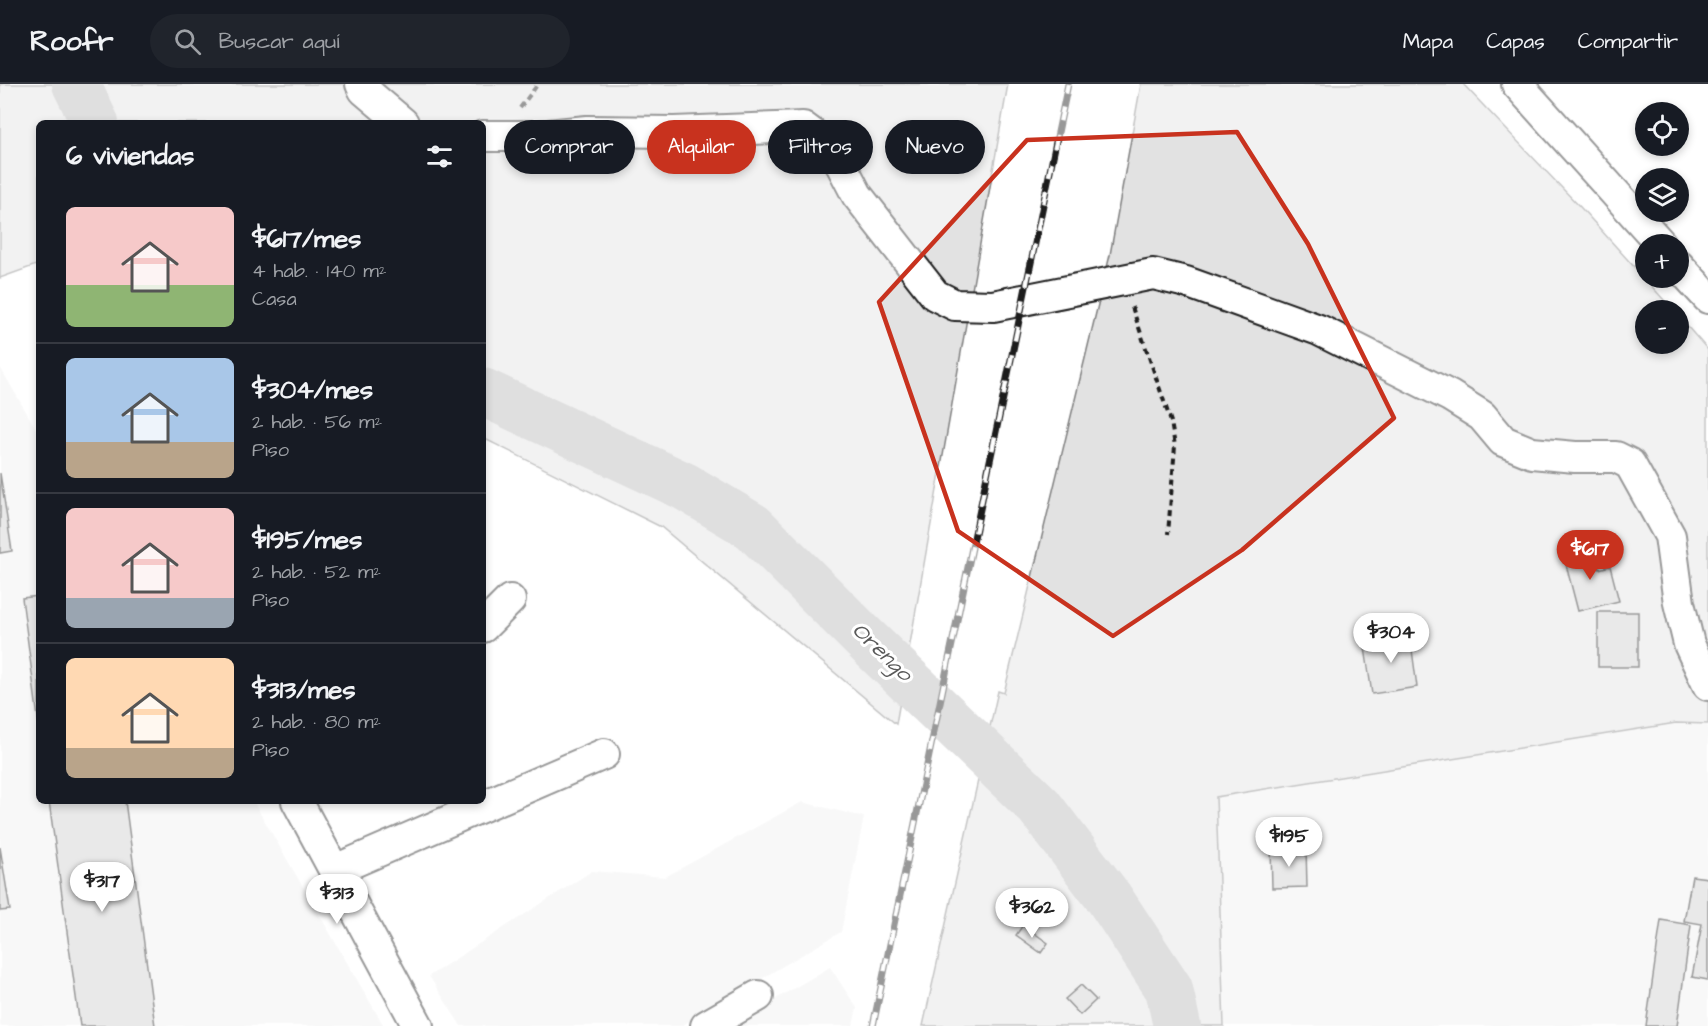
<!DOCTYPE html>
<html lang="es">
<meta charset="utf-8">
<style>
:root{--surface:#171b24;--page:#20242c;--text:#f1f3f6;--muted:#9ea1a6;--line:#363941;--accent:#c8321e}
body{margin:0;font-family:"Architects Daughter",sans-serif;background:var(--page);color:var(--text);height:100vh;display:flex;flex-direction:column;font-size:22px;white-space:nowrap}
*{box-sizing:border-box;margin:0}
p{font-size:20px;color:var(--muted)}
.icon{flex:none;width:33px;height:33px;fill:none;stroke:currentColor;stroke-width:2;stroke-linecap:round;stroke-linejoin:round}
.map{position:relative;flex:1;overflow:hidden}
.drawer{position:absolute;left:36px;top:36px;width:450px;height:684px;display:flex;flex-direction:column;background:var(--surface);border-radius:9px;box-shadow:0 3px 9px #0003}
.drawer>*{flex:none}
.guide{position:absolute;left:504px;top:36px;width:570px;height:54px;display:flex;gap:12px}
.fabs{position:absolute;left:1635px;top:18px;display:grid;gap:12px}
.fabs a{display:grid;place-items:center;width:54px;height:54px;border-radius:50%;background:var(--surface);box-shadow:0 3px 9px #0003;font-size:30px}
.price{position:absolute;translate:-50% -51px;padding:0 14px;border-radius:21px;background:#fff;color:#222;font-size:20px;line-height:39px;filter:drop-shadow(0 2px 3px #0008)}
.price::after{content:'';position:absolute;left:50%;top:36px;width:18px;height:14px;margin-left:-9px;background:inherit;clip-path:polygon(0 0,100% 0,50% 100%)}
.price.current{background:var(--accent);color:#fff}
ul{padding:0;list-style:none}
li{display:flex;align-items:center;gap:18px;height:150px;padding:0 30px}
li+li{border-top:2px solid var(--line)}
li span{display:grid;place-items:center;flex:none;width:168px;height:120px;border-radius:9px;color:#555}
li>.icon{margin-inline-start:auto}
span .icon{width:72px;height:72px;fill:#fffc;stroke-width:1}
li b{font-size:26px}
h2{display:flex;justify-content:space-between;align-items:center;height:72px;padding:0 30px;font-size:26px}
.chip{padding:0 21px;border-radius:27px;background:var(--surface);box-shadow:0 3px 9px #0003;font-size:21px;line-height:54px}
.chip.current{background:var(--accent);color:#fff}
header{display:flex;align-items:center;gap:36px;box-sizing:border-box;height:84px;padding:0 30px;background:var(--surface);border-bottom:2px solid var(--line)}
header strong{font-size:28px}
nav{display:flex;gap:33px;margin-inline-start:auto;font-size:21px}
.search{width:420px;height:54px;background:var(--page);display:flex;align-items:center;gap:15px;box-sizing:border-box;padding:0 21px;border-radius:33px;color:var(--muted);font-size:22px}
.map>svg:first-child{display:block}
.built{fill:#f0f0f0}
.green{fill:#e2e2e2;stroke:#7f7f7f;stroke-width:1.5}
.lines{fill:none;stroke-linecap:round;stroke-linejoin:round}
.river{stroke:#b8b8b8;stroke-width:48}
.building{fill:#cecece;stroke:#1c1c1c;stroke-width:1.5}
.minor-casing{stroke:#1c1c1c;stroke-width:34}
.path{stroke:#1c1c1c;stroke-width:4;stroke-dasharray:6 4.5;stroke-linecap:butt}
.minor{stroke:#fff;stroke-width:30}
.rail-casing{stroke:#1c1c1c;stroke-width:7}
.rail{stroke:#fff;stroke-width:4.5;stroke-dasharray:14;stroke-linecap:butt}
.marked{fill:none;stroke:#c8321e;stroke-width:4.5;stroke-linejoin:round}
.labels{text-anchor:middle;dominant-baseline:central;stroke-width:6;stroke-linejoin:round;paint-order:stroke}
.water-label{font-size:22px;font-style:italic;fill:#5a5a5a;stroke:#fff}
</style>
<header>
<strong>Roofr</strong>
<div class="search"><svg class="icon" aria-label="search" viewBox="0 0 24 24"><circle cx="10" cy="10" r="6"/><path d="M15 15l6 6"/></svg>Buscar aquí</div>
<nav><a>Mapa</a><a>Capas</a><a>Compartir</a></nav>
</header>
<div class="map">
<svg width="1708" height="942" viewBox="0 0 1708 942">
<rect width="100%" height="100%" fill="#fff"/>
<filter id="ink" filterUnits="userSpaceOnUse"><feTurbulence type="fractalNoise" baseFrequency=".0167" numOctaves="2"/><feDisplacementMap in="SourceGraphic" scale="12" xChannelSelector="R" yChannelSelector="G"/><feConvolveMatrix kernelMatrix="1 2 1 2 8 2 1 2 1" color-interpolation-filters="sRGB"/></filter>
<g filter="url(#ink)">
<path class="built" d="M0 283 39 350V717H253L384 942H0Z
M1676 639 1708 640V942H1224L1215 713Z
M802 718 864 733 841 848 681 942H461L429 892 592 787 665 793Z
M830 883 857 924 853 942H730Z"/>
<path class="green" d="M0 0H1008L896 640 661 443 483 354V39H39V180L0 194Z
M1141 0H1463L1582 125 1673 226H1646V260H1678L1679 233 1708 266V640L1676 639 1216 713 1224 942H923L998 607 1004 609 1110 171Z"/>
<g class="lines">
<path class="river" d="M76 0 95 39
M483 308 684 402 753 443 863 553 1039 722 1109 814 1169 905 1177 942"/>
</g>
<path class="building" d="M0 389 12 467 0 469Z
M1594 465 1599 485 1610 482 1619 517 1578 527 1564 473Z
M39 512V642L22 514Z
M1598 528H1638V583H1598Z
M1410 551 1417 603 1372 610 1364 557Z
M49 717H125L155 942H80Z
M0 763 10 826 0 827Z
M1306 763 1307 803 1272 804 1271 764Z
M1692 792 1708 794V896L1692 893 1702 840 1684 837Z
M1661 836 1691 841 1677 942H1646Z
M1023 841 1048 859 1041 869 1016 851Z
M1081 901 1096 916 1080 931 1065 915Z"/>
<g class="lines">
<g class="minor-casing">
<path id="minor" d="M361 0 364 6 403 39
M1517 0 1661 160
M483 52H538L587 47 674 48 803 43 833 65 857 111 935 211 955 221 993 222 1153 190 1186 198 1319 246 1450 312 1482 332 1503 357 1532 369 1575 373H1616L1630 380 1670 452 1679 519 1689 560 1708 601
M1678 181 1708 214
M483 543 510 516
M297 717 418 942
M335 786 604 670
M706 942 758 912"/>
</g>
<path class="path" d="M520 24 538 0
M1132 223 1171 338 1175 362 1168 450"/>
<use href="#minor" class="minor"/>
<g class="rail-casing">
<path id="rail" d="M873 942 1068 0"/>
</g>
<use href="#rail" class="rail"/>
</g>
</g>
<path d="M0 0H1708V942H0ZM1237 48 1308 160 1394 334 1242 466 1113 552 958 447 879 218 1027 56Z" fill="#fff" fill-opacity=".55" fill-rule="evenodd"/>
<path class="marked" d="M1237 48 1308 160 1394 334 1242 466 1113 552 958 447 879 218 1027 56Z"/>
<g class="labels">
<g class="water-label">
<text transform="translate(882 568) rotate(44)">Orengo</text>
</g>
</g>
</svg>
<div class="fabs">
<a><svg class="icon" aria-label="locate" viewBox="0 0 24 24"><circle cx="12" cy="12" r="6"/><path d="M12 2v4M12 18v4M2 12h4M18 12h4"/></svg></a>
<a><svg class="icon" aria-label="layers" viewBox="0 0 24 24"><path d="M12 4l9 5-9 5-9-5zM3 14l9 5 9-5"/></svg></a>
<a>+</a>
<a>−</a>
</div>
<b class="price current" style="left:1590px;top:497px">$617</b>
<b class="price" style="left:1391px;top:580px">$304</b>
<b class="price" style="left:1289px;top:784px">$195</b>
<b class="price" style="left:102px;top:829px">$317</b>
<b class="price" style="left:337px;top:841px">$313</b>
<b class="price" style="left:1032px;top:855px">$362</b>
<div class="guide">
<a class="chip">Comprar</a>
<a class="chip current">Alquilar</a>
<a class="chip">Filtros</a>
<a class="chip">Nuevo</a>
</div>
<section class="drawer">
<h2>6 viviendas<svg class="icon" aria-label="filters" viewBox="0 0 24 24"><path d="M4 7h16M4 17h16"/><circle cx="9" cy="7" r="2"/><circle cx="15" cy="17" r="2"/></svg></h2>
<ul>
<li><span style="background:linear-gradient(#f6c9c9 65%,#8fb573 0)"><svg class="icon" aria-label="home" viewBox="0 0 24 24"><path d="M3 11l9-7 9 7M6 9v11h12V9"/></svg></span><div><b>$617/mes</b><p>4 hab. · 140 m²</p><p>Casa</p></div></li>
<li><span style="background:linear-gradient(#a9c7e8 70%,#b9a48a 0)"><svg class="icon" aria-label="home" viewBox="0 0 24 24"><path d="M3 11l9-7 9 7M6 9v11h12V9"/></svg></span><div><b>$304/mes</b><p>2 hab. · 56 m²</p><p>Piso</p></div></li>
<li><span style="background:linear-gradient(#f6c9c9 75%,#9aa5b1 0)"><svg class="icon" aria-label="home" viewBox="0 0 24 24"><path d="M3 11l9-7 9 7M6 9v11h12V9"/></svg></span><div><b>$195/mes</b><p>2 hab. · 52 m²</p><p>Piso</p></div></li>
<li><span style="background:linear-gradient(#ffd9b3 75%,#b9a48a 0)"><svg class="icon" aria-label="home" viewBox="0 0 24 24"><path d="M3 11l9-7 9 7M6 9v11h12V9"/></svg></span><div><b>$313/mes</b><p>2 hab. · 80 m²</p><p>Piso</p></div></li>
</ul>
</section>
</div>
